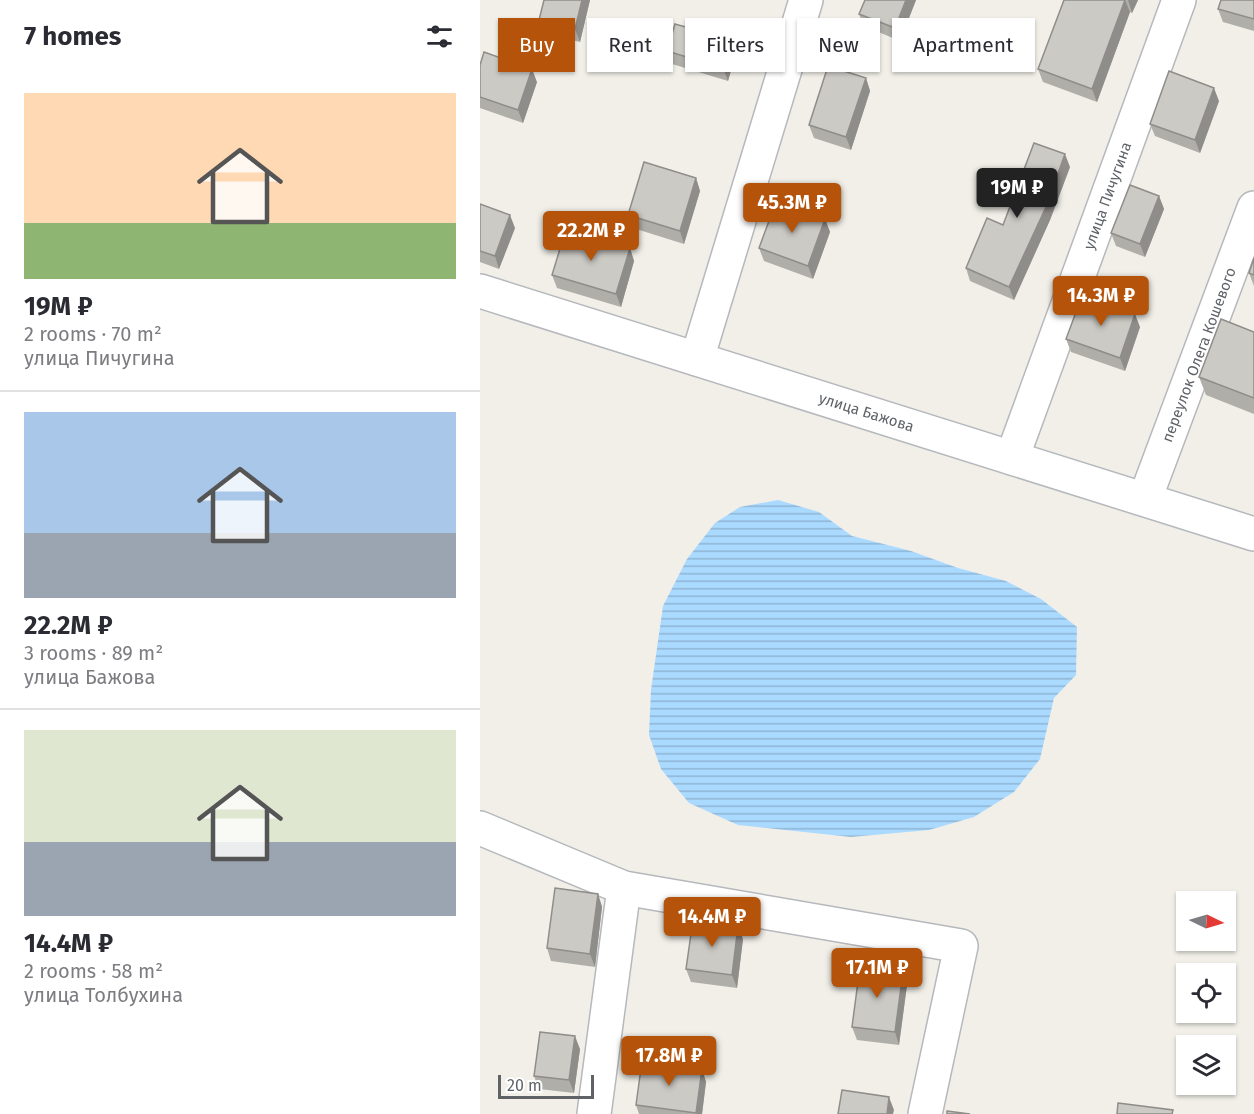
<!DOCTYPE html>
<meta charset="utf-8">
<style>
:root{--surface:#fff;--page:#f2f2f3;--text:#2b2b33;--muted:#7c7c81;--line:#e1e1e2;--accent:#b45309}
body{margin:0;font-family:"Fira Sans",sans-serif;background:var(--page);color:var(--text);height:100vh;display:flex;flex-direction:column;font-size:22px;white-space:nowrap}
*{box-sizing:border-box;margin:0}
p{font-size:20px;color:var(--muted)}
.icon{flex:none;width:33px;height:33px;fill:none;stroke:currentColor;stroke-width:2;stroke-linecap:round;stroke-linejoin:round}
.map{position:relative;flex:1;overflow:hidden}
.drawer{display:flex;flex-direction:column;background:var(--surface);width:480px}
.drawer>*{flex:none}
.top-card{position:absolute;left:18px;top:18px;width:570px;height:54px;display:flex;gap:12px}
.needle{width:39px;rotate:95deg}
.buttons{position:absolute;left:696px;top:891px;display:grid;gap:12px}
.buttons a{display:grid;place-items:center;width:60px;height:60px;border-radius:0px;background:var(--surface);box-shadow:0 2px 4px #0004;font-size:30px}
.scale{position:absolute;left:18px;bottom:15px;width:96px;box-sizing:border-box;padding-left:6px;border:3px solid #5f6368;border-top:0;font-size:16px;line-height:21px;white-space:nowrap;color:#5f6368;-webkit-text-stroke:4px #fff;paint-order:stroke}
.price{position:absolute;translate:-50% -51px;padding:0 14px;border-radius:6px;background:var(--accent);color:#fff;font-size:20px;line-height:39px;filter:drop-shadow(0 2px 3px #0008)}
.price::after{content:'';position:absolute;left:50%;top:36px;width:18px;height:14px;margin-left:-9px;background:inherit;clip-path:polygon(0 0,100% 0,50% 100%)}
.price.active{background:#222;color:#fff}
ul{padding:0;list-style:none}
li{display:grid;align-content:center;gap:12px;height:318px;padding:0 24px}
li+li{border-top:2px solid var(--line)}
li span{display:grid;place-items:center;height:186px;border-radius:0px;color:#555}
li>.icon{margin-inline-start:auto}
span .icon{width:108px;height:108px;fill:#fffc;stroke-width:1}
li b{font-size:26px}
h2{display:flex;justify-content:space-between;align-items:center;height:72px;padding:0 24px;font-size:26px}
.chip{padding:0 21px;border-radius:0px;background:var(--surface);box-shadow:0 2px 4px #0004;font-size:21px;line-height:54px}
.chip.active{background:var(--accent);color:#fff}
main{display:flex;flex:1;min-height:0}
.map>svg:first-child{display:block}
.water{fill:url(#water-rules)}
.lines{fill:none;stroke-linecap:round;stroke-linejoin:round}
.minor-casing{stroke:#b5b8bc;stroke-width:36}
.minor{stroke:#fff;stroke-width:33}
.wall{fill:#afaea9}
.shaded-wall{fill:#8f8d8a}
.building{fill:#cccac5;stroke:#8f8d8a;stroke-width:1.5}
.labels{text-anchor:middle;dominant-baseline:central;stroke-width:4.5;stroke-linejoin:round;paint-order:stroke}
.street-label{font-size:15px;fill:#5f6368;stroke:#fff}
</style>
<main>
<section class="drawer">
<h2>7 homes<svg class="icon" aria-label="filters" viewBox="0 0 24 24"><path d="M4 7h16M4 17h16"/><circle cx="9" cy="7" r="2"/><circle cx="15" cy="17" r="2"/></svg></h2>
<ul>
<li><span style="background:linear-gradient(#ffd9b3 70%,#8fb573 0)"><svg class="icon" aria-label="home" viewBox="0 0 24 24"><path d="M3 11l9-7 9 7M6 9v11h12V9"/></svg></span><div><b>19M ₽</b><p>2 rooms · 70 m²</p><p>улица Пичугина</p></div></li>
<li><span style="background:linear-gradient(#a9c7e8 65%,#9aa5b1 0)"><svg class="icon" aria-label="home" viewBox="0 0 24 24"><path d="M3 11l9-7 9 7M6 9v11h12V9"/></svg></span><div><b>22.2M ₽</b><p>3 rooms · 89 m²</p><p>улица Бажова</p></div></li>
<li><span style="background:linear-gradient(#dfe7d0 60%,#9aa5b1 0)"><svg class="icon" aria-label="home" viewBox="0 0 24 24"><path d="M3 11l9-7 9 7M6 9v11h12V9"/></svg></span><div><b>14.4M ₽</b><p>2 rooms · 58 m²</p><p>улица Толбухина</p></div></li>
</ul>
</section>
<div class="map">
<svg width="774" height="1114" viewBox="0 0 774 1114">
<defs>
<pattern id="water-rules" width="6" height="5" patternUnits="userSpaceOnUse" patternTransform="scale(1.5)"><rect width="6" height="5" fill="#aadaff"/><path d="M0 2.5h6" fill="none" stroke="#8eb4d2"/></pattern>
</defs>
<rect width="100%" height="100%" fill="#f1efe8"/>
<path class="water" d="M298 500 339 512 372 536 431 551 478 568 526 581 561 599 597 627 596 675 574 698 560 759 534 792 494 817 449 830 371 837 258 825 209 803 181 769 169 735 171 690 183 606 207 559 235 523 260 507Z"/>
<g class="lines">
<g class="minor-casing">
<g id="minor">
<path id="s1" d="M0 291 774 534"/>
<path d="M217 359 326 0"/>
<path id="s2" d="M532 458 699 0"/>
<path id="s3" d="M665 499 774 208"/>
<path d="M0 828 144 888 481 946 445 1114"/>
<path d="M114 1114 144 888"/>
</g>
</g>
<use href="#minor" class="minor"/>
</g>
<path class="wall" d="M64 0H110L100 42 64 33 59 20Z
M385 0H436L420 41 384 26 379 14Z
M584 0H658L652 13 650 12 617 102 563 82 558 69Z
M774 0V31L743 22 738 9Z
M252 40 256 53 248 81 192 64 187 51Z
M0 65 57 82 43 123 0 108Z
M386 78 390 91 371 150 334 138 329 125Z
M739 101 720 153 675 136 670 124Z
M590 167 570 220 534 300 490 281 486 268 523 225Z
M216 178 220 191 204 244 153 228 148 215Z
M679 196 684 209 665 257 636 246 631 233Z
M0 204 35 228 19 269 0 262Z
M345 219 350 232 333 279 284 261 279 248Z
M150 248 154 261 141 307 77 288 72 275Z
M774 258V286L769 273Z
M660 327 645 371 591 352 586 339Z
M774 332V414L726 395 719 377Z
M118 894 122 907 115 967 71 961 67 948Z
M263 939 257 988 211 982 206 969Z
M423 972 427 985 419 1045 377 1040 372 1027Z
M100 1049 94 1093 59 1089 54 1076Z
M222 1069 226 1082 222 1114H159L156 1105Z"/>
<path class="shaded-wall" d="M102 0H110L100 42 95 29Z
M426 0H436L420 41 415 28Z
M645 0 650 12 617 102 612 89Z
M648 0H658L652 13Z
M252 40 256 53 248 81 243 68Z
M52 69 57 82 43 123 38 110Z
M386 78 390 91 371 150 366 137Z
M734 88 739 101 720 153 715 140Z
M585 154 590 167 570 220 534 300 529 287Z
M216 178 220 191 204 244 200 231Z
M679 196 684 209 665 257 660 244Z
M30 215 35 228 19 269 15 256Z
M345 219 350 232 333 279 328 266Z
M150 248 154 261 141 307 136 294Z
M655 314 660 327 645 371 640 358Z
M118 894 122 907 115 967 110 954Z
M258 926 263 939 257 988 252 975Z
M423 972 427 985 419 1045 415 1032Z
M95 1036 100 1049 94 1093 89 1080Z
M222 1069 226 1082 222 1114H216Z
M409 1097 414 1110 413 1114H407Z"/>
<path class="building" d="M64 0H102L95 29 59 20Z
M385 0H426L415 28 379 14Z
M584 0H645L612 89 558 69Z
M741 0H774V19L738 9Z
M195 24 252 40 243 68 187 51Z
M4 52 52 69 38 110 0 97V65Z
M348 66 386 78 366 137 329 125Z
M689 71 734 88 715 140 670 124Z
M554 143 585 154 566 207 529 287 486 268 507 218 523 225Z
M164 162 216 178 200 231 148 215Z
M650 185 679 196 660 244 631 233Z
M296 202 345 219 328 266 279 248Z
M0 204 30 215 15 256 0 251Z
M86 229 150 248 136 294 72 275Z
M774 258V275L769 273Z
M602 296 655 314 640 358 586 339Z
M741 319 774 332V398L719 377Z
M75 888 118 894 110 954 67 948Z
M213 920 258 926 252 975 206 969Z
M380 966 423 972 415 1032 372 1027Z
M60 1032 95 1036 89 1080 54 1076Z
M162 1061 222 1069 216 1113 156 1105Z
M362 1090 409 1097 407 1114H358Z
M638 1103 693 1110 692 1114H637Z
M467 1111 490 1114H467Z"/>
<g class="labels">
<g class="street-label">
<text stroke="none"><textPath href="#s2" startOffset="279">улица Пичугина</textPath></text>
<text stroke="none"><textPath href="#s3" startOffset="154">переулок Олега Кошевого</textPath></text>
<text stroke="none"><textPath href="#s1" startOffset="405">улица Бажова</textPath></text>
</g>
</g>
</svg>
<div class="buttons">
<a><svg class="needle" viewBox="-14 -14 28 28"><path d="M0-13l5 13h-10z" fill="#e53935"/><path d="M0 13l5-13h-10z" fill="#7c7c81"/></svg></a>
<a><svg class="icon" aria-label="locate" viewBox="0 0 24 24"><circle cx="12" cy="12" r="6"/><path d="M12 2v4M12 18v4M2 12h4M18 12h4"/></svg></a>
<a><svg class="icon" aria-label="layers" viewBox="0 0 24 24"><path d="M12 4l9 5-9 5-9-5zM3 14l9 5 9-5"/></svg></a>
</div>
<div class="scale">20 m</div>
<b class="price active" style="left:537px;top:219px">19M ₽</b>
<b class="price" style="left:312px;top:234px">45.3M ₽</b>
<b class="price" style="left:111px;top:262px">22.2M ₽</b>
<b class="price" style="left:621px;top:327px">14.3M ₽</b>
<b class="price" style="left:232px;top:948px">14.4M ₽</b>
<b class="price" style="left:397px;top:999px">17.1M ₽</b>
<b class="price" style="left:189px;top:1087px">17.8M ₽</b>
<div class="top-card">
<a class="chip active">Buy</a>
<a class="chip">Rent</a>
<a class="chip">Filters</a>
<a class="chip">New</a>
<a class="chip">Apartment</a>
</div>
</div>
</main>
